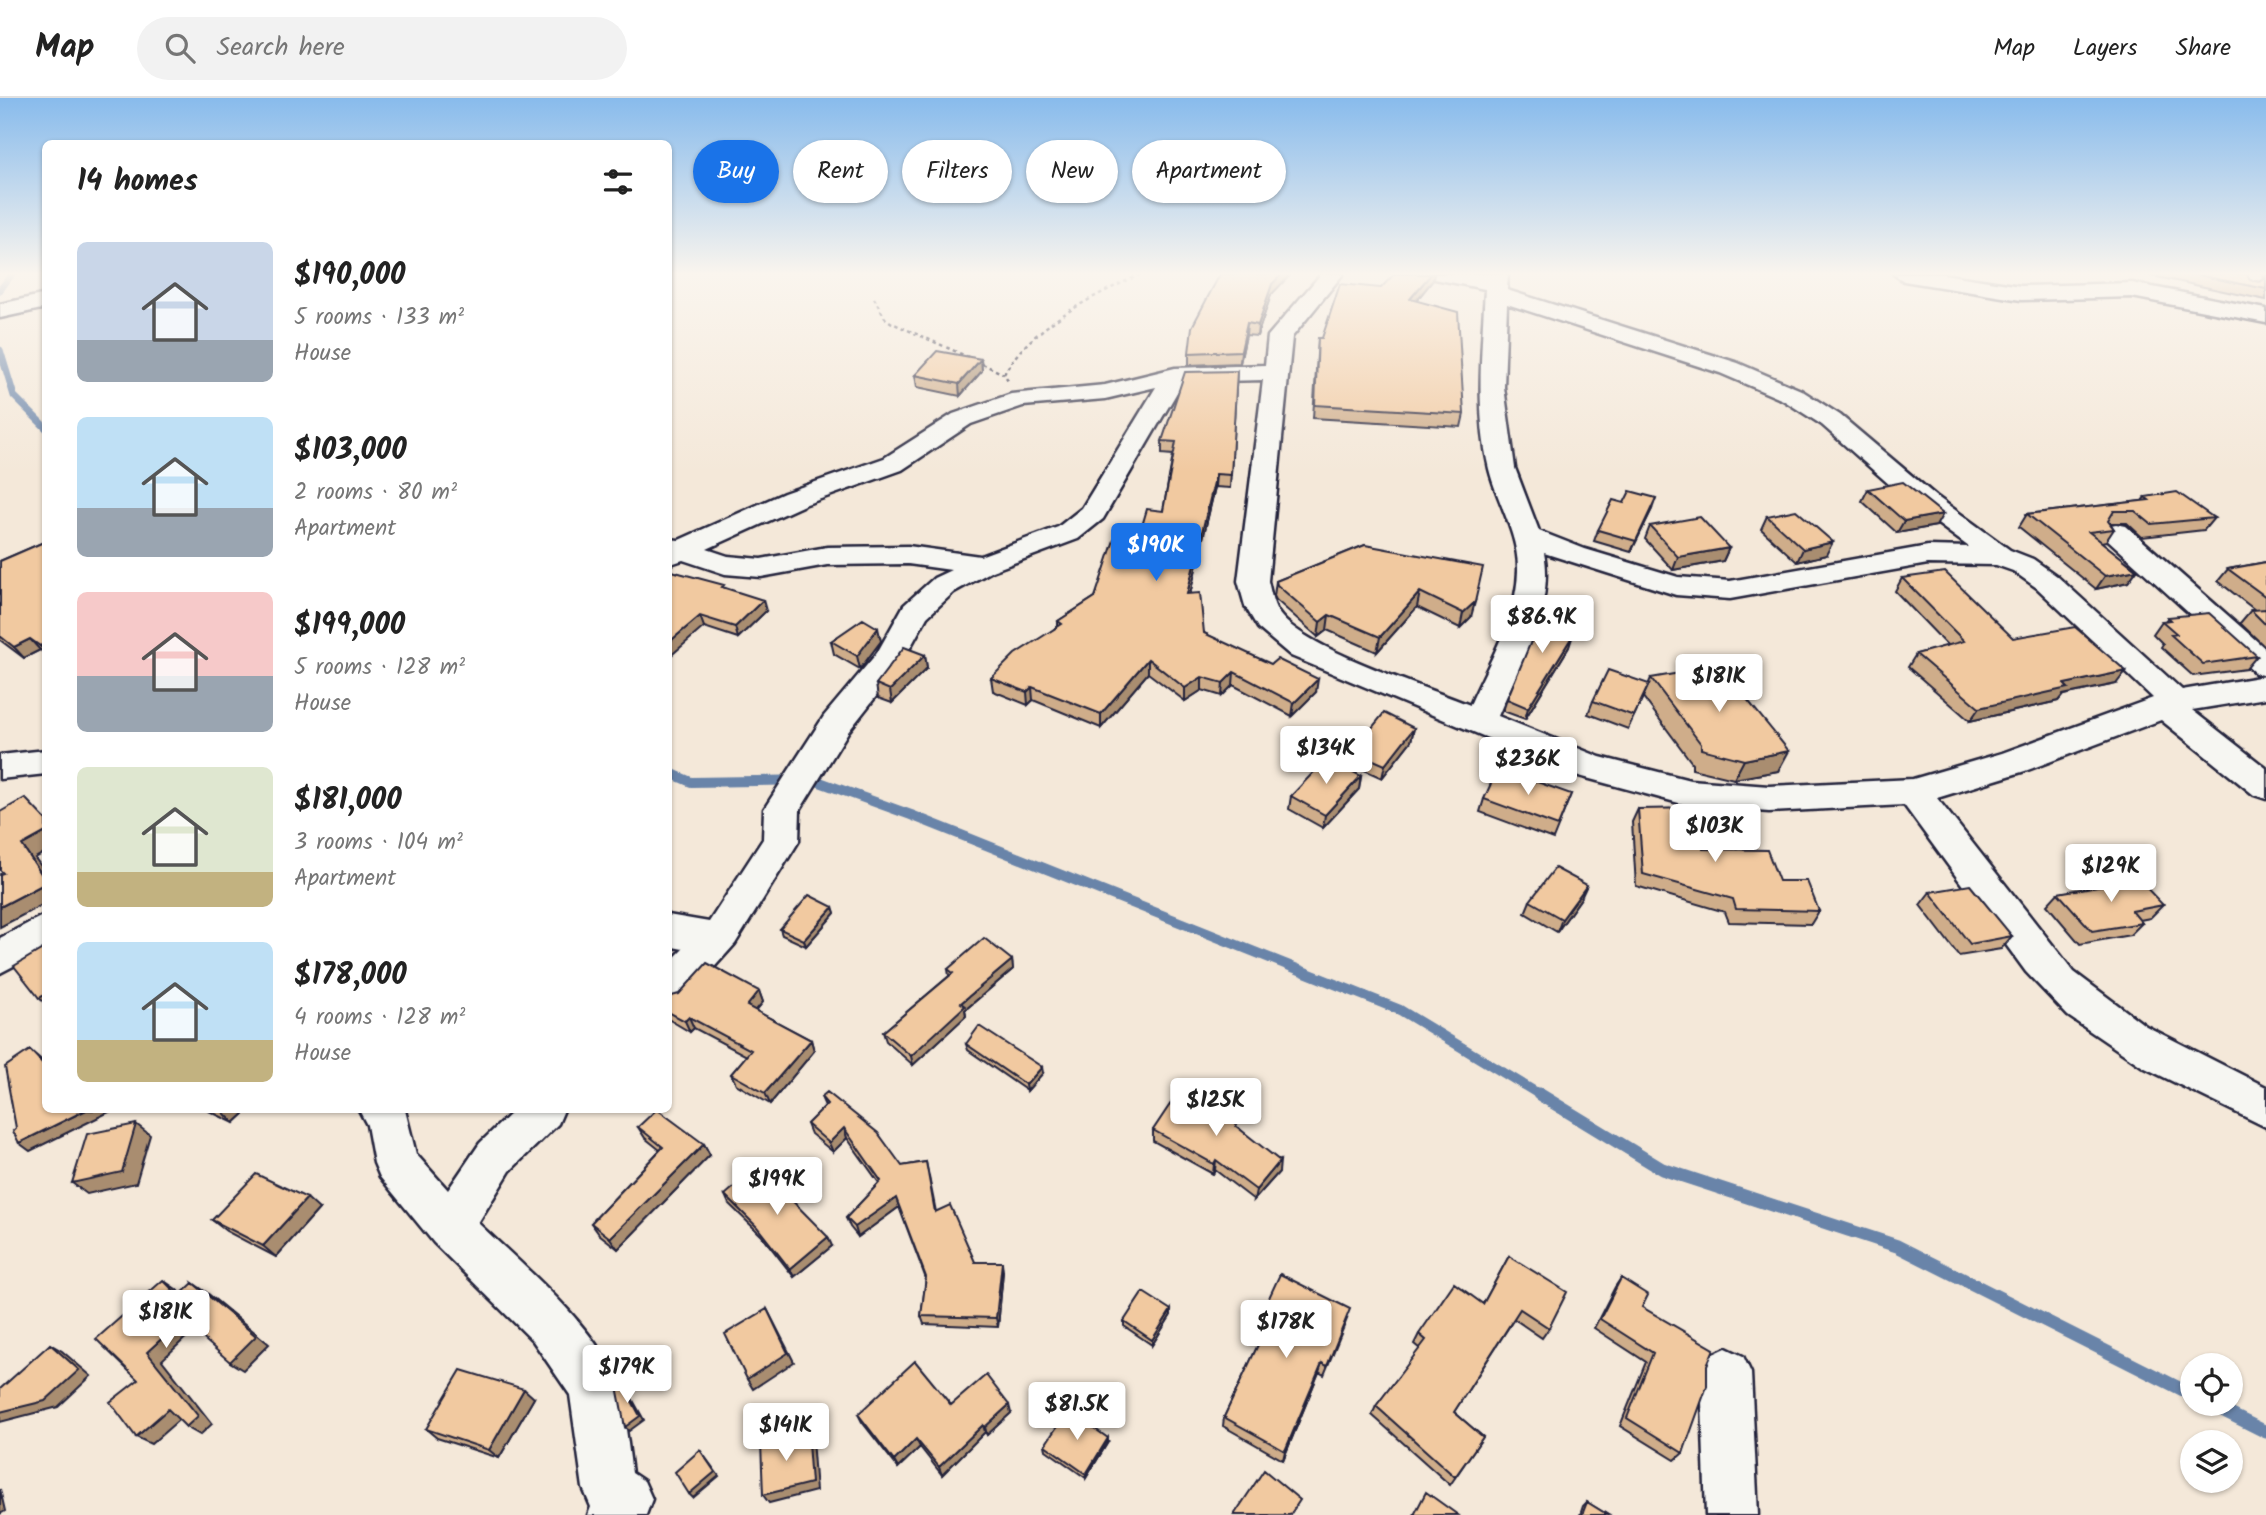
<!DOCTYPE html>
<meta charset="utf-8">
<style>
:root{--surface:#fff;--page:#f2f2f2;--text:#222;--muted:#767676;--line:#e0e0e0;--accent:#1a73e8}
body{margin:0;font-family:Kalam,sans-serif;background:var(--page);color:var(--text);height:100vh;display:flex;flex-direction:column;font-size:26px;white-space:nowrap}
*{box-sizing:border-box;margin:0}
p{font-size:23px;color:var(--muted)}
.icon{flex:none;width:38px;height:38px;fill:none;stroke:currentColor;stroke-width:2;stroke-linecap:round;stroke-linejoin:round}
.map{position:relative;flex:1;overflow:hidden}
.drawer{position:absolute;left:42px;top:42px;width:630px;height:973px;display:flex;flex-direction:column;background:var(--surface);border-radius:10px;box-shadow:0 2px 5px #0004}
.drawer>*{flex:none}
.guide{position:absolute;left:693px;top:42px;width:665px;height:63px;display:flex;gap:14px}
.controls{position:absolute;left:2180px;top:1255px;display:grid;gap:14px}
.controls a{display:grid;place-items:center;width:63px;height:63px;border-radius:50%;background:var(--surface);box-shadow:0 2px 5px #0004;font-size:35px}
.price{position:absolute;translate:-50% -60px;padding:0 16px;border-radius:7px;background:#fff;color:#222;font-size:23px;line-height:46px;filter:drop-shadow(0 2px 4px #0008)}
.price::after{content:'';position:absolute;left:50%;top:42px;width:21px;height:16px;margin-left:-10px;background:inherit;clip-path:polygon(0 0,100% 0,50% 100%)}
.price.active{background:var(--accent);color:#fff}
ul{padding:0;list-style:none}
li{display:flex;align-items:center;gap:21px;height:175px;padding:0 35px}
li span{display:grid;place-items:center;flex:none;width:196px;height:140px;border-radius:10px;color:#555}
li>.icon{margin-inline-start:auto}
span .icon{width:84px;height:84px;fill:#fffc;stroke-width:1}
li b{font-size:30px}
h2{display:flex;justify-content:space-between;align-items:center;height:84px;padding:0 35px;font-size:30px}
.pill{padding:0 24px;border-radius:32px;background:var(--surface);box-shadow:0 2px 5px #0004;font-size:24px;line-height:63px}
.pill.active{background:var(--accent);color:#fff}
header{display:flex;align-items:center;gap:42px;box-sizing:border-box;height:98px;padding:0 35px;background:var(--surface);border-bottom:2px solid var(--line)}
header strong{font-size:33px}
nav{display:flex;gap:38px;margin-inline-start:auto;font-size:24px}
.search{width:490px;height:63px;background:var(--page);display:flex;align-items:center;gap:18px;box-sizing:border-box;padding:0 24px;border-radius:38px;color:var(--muted);font-size:26px}
.map>svg:first-child{display:block}
.lines{fill:none;stroke-linecap:round;stroke-linejoin:round}
.stream-far2{stroke:#6984a9;stroke-width:7}
.stream-far1{stroke:#6984a9;stroke-width:10}
.stream{stroke:#6984a9;stroke-width:13}
.street-casing{stroke:#22223b;stroke-width:5}
.path{stroke:#22223b;stroke-width:2.5;stroke-dasharray:3.5 3.5;stroke-linecap:butt}
.street{fill:#f6f6f2;fill-rule:evenodd}
.wall{fill:#cfad8a;stroke:#22223b;stroke-width:2}
.shaded-wall{fill:#a98d70;stroke:#22223b;stroke-width:2}
.building{fill:#f1c9a0;stroke:#22223b;stroke-width:2}
</style>
<header>
<strong>Map</strong>
<div class="search"><svg class="icon" aria-label="search" viewBox="0 0 24 24"><circle cx="10" cy="10" r="6"/><path d="M15 15l6 6"/></svg>Search here</div>
<nav><a>Map</a><a>Layers</a><a>Share</a></nav>
</header>
<div class="map">
<svg width="2266" height="1417" viewBox="0 0 2266 1417">
<rect width="100%" height="100%" fill="#f4e8d9"/>
<filter id="ink" filterUnits="userSpaceOnUse"><feTurbulence type="fractalNoise" baseFrequency=".0143" numOctaves="2"/><feDisplacementMap in="SourceGraphic" scale="14" xChannelSelector="R" yChannelSelector="G"/><feConvolveMatrix kernelMatrix="1 2 1 2 8 2 1 2 1" color-interpolation-filters="sRGB"/></filter>
<g filter="url(#ink)">
<g class="lines">
<path class="stream-far2" d="M0 192 12 176
M0 252 14 298 46 330"/>
<path class="stream-far1" d="M668 674 691 684 814 682 911 717 1400 912 1542 998"/>
<path class="stream" d="M1539 996 1662 1071 1897 1148 2193 1297
M2210 1306 2266 1334"/>
<g class="street-casing">
<path id="street" d="M1321 176H1343L1292 239 1268 483C1271 495 1273 509 1281 518 1309 552 1425 589 1470 607 1488 566 1517 519 1518 473 1519 437 1497 404 1489 371 1475 313 1482 250 1485 191L1435 181 1432 176H1508L1507 192 1738 265 1801 292 1840 317 1936 398 2010 452 2033 461 2057 478 2182 592 2265 578 2255 575 2106 440 2102 434 2106 428 2116 426 2126 428 2266 551V600L2192 612 2266 670V701L2254 697 2161 622 2025 673 1937 700 2074 874 2146 928 2266 989V1029L2143 969 2068 918 2026 874 1904 707 1769 714 1690 708 1579 678 1291 558 1258 530 1245 508 1238 483 1263 282 1183 284 1103 421 1078 441 992 473 954 494 927 519 900 568 848 634 800 712 799 743 735 846 682 905 668 909V866L683 851 668 848V817L709 824 763 741 764 711 824 618 877 555 904 507 934 480 951 472 908 466 827 467 761 479 725 476 683 462 668 467V441L679 442 784 395 884 360 953 316 1011 296 1105 287 1175 270 1265 267 1268 238ZM1507 206 1720 275 1783 302 1822 327 1916 410 1969 449 1928 448 1730 483 1678 479 1585 451 1539 433 1515 370 1504 289ZM1156 289 1082 410 1058 429 980 458 908 448 827 449 761 461 728 458 707 451 804 407 902 372 971 326 1023 308 1105 301ZM1544 455 1676 497 1730 501 1928 466 1996 467 2013 473 2037 490 2153 600 2002 655 1913 681 1769 688 1690 682 1600 659 1498 618C1518 569 1555 510 1544 455Z
M1893 176H1943L2021 188 2132 185 2266 211V225L2132 199 2021 202 1904 183Z
M46 196V210L0 220V206Z
M46 652V676L0 681V657Z
M46 816V851L0 875V840Z
M359 1012H405L416 1056 448 1092 480 1045 514 1012H564L558 1026 510 1073 478 1125C519 1164 603 1234 618 1289 625 1317 628 1347 632 1375L644 1383 652 1401 646 1417H588L591 1409 583 1390 570 1297 533 1243 434 1145 380 1079 374 1065 367 1027Z
M1726 1250 1743 1258 1751 1275 1758 1417H1706L1701 1275 1709 1258Z"/>
</g>
<path class="path" d="M874 200 885 220 892 225 968 259
M976 263 1004 276
M1008 282 1004 276C1030 228 1093 198 1141 176"/>
<use href="#street" class="street"/>
</g>
<path class="wall" d="M2143 176H2247L2250 182 2260 184 2264 181 2263 176H2266V202Z
M1433 182 1416 203 1464 316 1461 329 1313 320 1318 240H1322L1381 190Z
M1271 197 1257 238 1246 237 1240 265 1189 267V255Z
M981 261 982 273 960 298 917 289 915 277Z
M1237 273 1230 390 1215 389 1190 496 1204 535 1316 594 1292 618 1233 587 1222 598 1202 592 1185 603 1148 575 1101 630 1033 602 1028 607 993 593 991 580 1058 528V523L1095 499 1163 413 1173 357 1162 356V343Z
M1868 391 1936 428 1897 435 1862 403Z
M2145 399 2214 420 2204 432 2142 439 2127 425H2110L2114 431 2106 443 2101 444 2137 472 2128 484 2096 491 2019 429 2027 416 2142 403Z
M1624 405 1652 411 1631 454 1594 443 1598 432Z
M1767 418 1826 457 1797 464 1761 431Z
M1650 428 1729 450 1723 463 1673 472 1645 441Z
M46 443V556L40 552 24 560 0 542V463Z
M1365 447 1471 519 1460 530 1417 509 1377 554 1327 532 1318 539 1276 502 1274 498 1276 483Z
M2266 464V550L2240 525 2251 512H2255L2218 483 2228 471Z
M668 472 725 490 766 513 738 540 704 529Z
M1902 480 2013 540 2116 586 2063 597 2058 603 1970 623 1908 569 1916 556 1948 548 1895 493Z
M2168 519 2257 558 2246 571 2193 578 2161 549 2163 546 2153 536 2162 523H2165Z
M831 543H881L860 571 834 556Z
M1569 549 1525 621 1503 613 1507 601Z
M925 557 927 570 892 605 878 600 876 586Z
M1651 580 1778 673 1734 681 1692 671V665L1643 599Z
M1649 586 1628 631 1588 616 1593 603Z
M1414 630 1411 643 1382 680 1351 666 1353 653Z
M1361 678 1359 691 1323 730 1289 711 1291 698Z
M1571 696 1553 741 1480 714 1484 701Z
M1638 711 1703 751 1779 783 1819 813 1811 826 1729 824 1725 814 1636 788 1632 724Z
M1930 794 2012 838 2001 851 1959 858 1920 807Z
M2058 795 2163 807 2150 820 2140 822 2142 825 2130 837 2080 846 2047 807Z
M1581 800 1557 834 1525 815 1530 803Z
M833 809 835 815 806 848 782 837 780 831Z
M1012 862 1013 871 965 912 966 918 913 967 886 943 883 934 949 878 948 871Z
M759 893 763 904 756 913 811 942 814 953 770 1006 736 986 731 976 747 958 694 930 690 934 668 921V899Z
M966 946 1043 975 1027 993 968 952Z
M821 999 902 1068 926 1064 936 1114 975 1164 1003 1173 998 1229 924 1226 921 1218 926 1181 899 1109 858 1139 850 1129 846 1120 879 1085 847 1040 833 1054 811 1036 807 1026 825 1008Z
M207 1012H248L234 1025Z
M638 1029 704 1046 710 1057 618 1151 599 1136 591 1125 660 1052 645 1040Z
M1239 1030 1279 1074 1254 1102 1215 1072 1213 1076 1153 1043V1032Z
M725 1097 832 1148 794 1179 761 1137 729 1106Z
M319 1111 276 1159 226 1133 212 1122Z
M1509 1158 1549 1230 1542 1240 1514 1221 1454 1314 1483 1339 1450 1387 1372 1317 1376 1308 1420 1251 1414 1246 1419 1236 1483 1206Z
M1621 1180 1642 1209 1707 1267 1683 1355 1675 1362 1620 1328 1646 1264 1594 1230 1615 1189Z
M1171 1212V1217L1152 1247 1124 1228V1223Z
M1347 1221 1324 1277 1319 1274 1283 1362 1223 1328 1224 1319 1260 1243 1254 1239 1255 1230Z
M534 1300 499 1360 437 1340 426 1331Z
M951 1307 1011 1315 987 1337 985 1334 942 1377 920 1349 898 1370 862 1324 858 1316Z
M1108 1344 1086 1380 1046 1352 1045 1347Z
M1587 1404 1608 1417H1580L1583 1408Z"/>
<path class="shaded-wall" d="M1282 176H1291L1271 197 1257 238 1258 227 1272 186Z
M1431 176H1434L1433 182 1408 213 1410 201Z
M1247 225 1246 237 1240 265 1241 253Z
M981 261 982 273 960 298 959 286Z
M1216 376 1215 389 1187 509V496Z
M1656 400 1652 411 1631 454 1636 443Z
M1943 416 1936 428 1897 435 1904 423Z
M1833 444 1826 457 1797 464 1803 451Z
M1729 450 1723 463 1673 472 1678 459Z
M2137 472 2128 484 2096 491 2105 478Z
M1420 494 1417 509 1377 554 1380 539Z
M763 502 766 513 738 540 735 529Z
M1475 504 1471 519 1460 530 1463 515Z
M1329 517 1327 532 1318 539 1320 524Z
M700 518 704 529 668 560V545Z
M878 530 881 543 860 571 857 558Z
M1573 537 1569 549 1525 621 1528 610Z
M30 541 40 552 24 560 14 549Z
M46 545V554L40 548Z
M925 557 927 570 892 605 890 592Z
M1148 561V575L1101 630V616Z
M2126 573 2116 586 2063 597 2058 603 1970 623 1979 610 2064 586Z
M1234 574 1233 587 1222 598 1223 585Z
M1202 579V592L1185 603V590Z
M1318 581 1316 594 1292 618 1294 605Z
M1032 589 1033 602 1028 607 1027 594Z
M1414 630 1411 643 1382 680 1385 667Z
M1789 653 1778 673 1734 681 1744 662Z
M1361 678 1359 691 1323 730 1325 717Z
M46 734V754L35 760 46 775V783L22 747Z
M46 785V805L0 829V809Z
M1587 787 1581 800 1557 834 1562 821Z
M833 809 835 815 806 848 804 842Z
M1012 862 1013 871 965 912 966 918 913 967 911 958 961 905Z
M759 893 763 904 751 918 747 908Z
M46 896V906L39 900Z
M689 919 694 930 690 934 685 923Z
M811 942 814 953 770 1006 765 995Z
M30 952 46 966V969Z
M1042 969 1043 975 1027 993 1026 987Z
M86 1012H113L30 1053 19 1045Z
M226 1012H248L234 1025 223 1014Z
M136 1026 150 1037 136 1085 87 1096 72 1085Z
M844 1030 847 1040 833 1054 829 1045Z
M704 1046 710 1057 618 1151 610 1140Z
M1216 1062 1215 1072 1213 1076 1214 1066Z
M1280 1063 1279 1074 1254 1102 1256 1092Z
M307 1100 319 1111 276 1159 263 1148Z
M896 1100 899 1109 858 1139 855 1129Z
M828 1139 832 1148 794 1179 790 1171Z
M1002 1164 1003 1173 998 1229 996 1220Z
M163 1182 176 1191 192 1207 179 1198Z
M193 1185 206 1194 269 1246 243 1272 230 1264Z
M767 1211 794 1264 753 1291 747 1281Z
M1171 1212V1217L1152 1247V1242Z
M182 1222 195 1231 162 1262 212 1326 200 1337 186 1329 147 1254Z
M50 1246 62 1253 91 1278 58 1309 0 1324V1314Z
M1322 1265 1319 1274 1283 1362 1285 1353Z
M620 1281 624 1286 644 1322 629 1333 625 1329Z
M524 1291 534 1300 499 1360 489 1352Z
M1009 1307 1011 1315 987 1337 985 1329Z
M168 1311 182 1319 151 1346 136 1339Z
M983 1327 985 1334 942 1377 939 1369Z
M807 1332 812 1341 816 1393 769 1405 763 1397Z
M1108 1340V1344L1086 1380V1376Z
M916 1341 920 1349 898 1370 894 1363Z
M700 1352 719 1378 693 1400 689 1396Z
M0 1391 5 1413 0 1416Z"/>
<path class="building" d="M1220 176H1282L1272 186 1258 227 1247 225 1241 253 1189 255 1192 229Z
M1394 176H1431L1410 201 1458 214 1464 316 1315 307 1318 240H1322L1340 186 1381 190Z
M2193 176H2247L2250 182 2260 184 2266 180V191Z
M937 253 981 261 959 286 915 277Z
M1237 273 1231 377 1216 376 1187 496 1200 495 1204 535 1271 566 1277 561 1318 581 1294 605 1234 574 1223 585 1202 579 1185 590 1148 561 1101 616 1032 589 1027 594 991 580 1015 556 1062 526 1058 523 1095 499 1114 442 1137 445 1147 411 1163 413 1176 344 1162 343 1185 274Z
M1903 384 1943 416 1904 423 1868 391Z
M1630 393 1656 400 1636 443 1598 432 1613 402 1624 405Z
M2177 394 2214 420 2151 426 2135 413H2114L2108 423 2114 431 2089 434 2137 472 2105 478 2027 416 2149 402 2145 399Z
M1796 412 1833 444 1803 451 1767 418Z
M1700 419 1729 450 1678 459 1650 428Z
M46 443V545L40 548 30 541 14 549 0 538V463Z
M1365 447 1483 469 1475 504 1463 515 1420 494 1380 539 1329 517 1320 524 1277 487 1276 483Z
M2266 464V499L2228 471Z
M668 472 724 487 722 489 763 502 735 529 700 518 668 545Z
M1945 474 2013 540 2075 529 2126 573 2064 586 2068 590 1979 610 1916 556 1964 543 1902 480Z
M1545 510 1576 517 1573 537 1528 610 1507 601Z
M2266 511V527L2251 512Z
M2209 515 2257 558 2203 566 2171 537 2177 536 2162 523 2171 522 2168 519Z
M863 521 878 530 857 558 831 543Z
M904 549 925 557 890 592 876 586Z
M1720 568 1789 653 1744 662 1701 651V646L1651 580Z
M1608 572 1649 586 1634 618 1593 603Z
M1384 615 1414 630 1385 667 1353 653Z
M1327 660 1361 678 1325 717 1291 698Z
M1498 670 1571 696 1558 728 1484 701Z
M25 700 46 722V734L22 747 46 783V785L0 809V776L3 775 0 772V714Z
M1699 710 1703 751 1767 752 1779 783H1807L1819 813 1736 811 1733 801 1643 776 1638 711Z
M1555 770 1587 787 1562 821 1530 803Z
M2138 781 2163 807 2132 813 2142 825 2092 833 2058 795Z
M1970 787 2012 838 1970 846 1930 794Z
M809 797 833 809 804 842 780 831Z
M984 840 1012 862 961 905 965 908 911 958 883 934 953 875 948 871Z
M46 849V896L39 900 14 868Z
M707 865 759 893 747 908 811 942 765 995 731 976 751 952 689 919 685 923 668 914V899L679 896Z
M979 928 1042 969 1026 987 966 946Z
M30 952 46 969V1012H86L19 1045 13 1033 16 1030 5 969Z
M1181 990 1240 1021 1236 1028 1280 1063 1256 1092 1216 1062 1214 1066 1153 1032Z
M827 994 878 1035 902 1068 926 1064 935 1114 950 1107 975 1164H1002L996 1220 921 1218 926 1179 896 1100 855 1129 846 1120 881 1083 844 1030 829 1045 807 1026 827 1006 821 999Z
M656 1012H658L704 1046 610 1140 591 1125 663 1049 638 1029Z
M136 1026 122 1074 72 1085 87 1036Z
M758 1068 828 1139 790 1171 757 1129 725 1097Z
M256 1076 307 1100 263 1148 212 1122Z
M1509 1158 1567 1194 1549 1230 1520 1211 1454 1314 1483 1339 1455 1379 1376 1308 1426 1242 1419 1236 1454 1185 1483 1206Z
M1280 1176 1350 1211 1327 1268 1322 1265 1285 1353 1224 1319 1264 1234 1255 1230Z
M1621 1180 1648 1197 1642 1209 1714 1251 1707 1267V1288L1683 1355 1627 1320 1653 1255 1600 1221Z
M163 1182 179 1198 193 1185 256 1238 230 1264 182 1222 147 1254 198 1318 186 1329 168 1311 136 1339 110 1304 138 1282 96 1241Z
M1143 1194 1171 1212 1152 1242 1124 1223Z
M767 1211 788 1255 747 1281 725 1236Z
M50 1246 79 1272 45 1303 0 1314V1291Z
M915 1263 951 1307 986 1277 1009 1307 985 1329 983 1327 939 1369 916 1341 894 1363 858 1316Z
M461 1272 524 1291 489 1352 426 1331Z
M620 1281 640 1318 625 1329 616 1283Z
M1068 1312 1108 1340 1086 1376 1045 1347Z
M807 1332 811 1385 763 1397 761 1345Z
M700 1352 715 1374 689 1396 675 1374Z
M1264 1372 1300 1402 1290 1417H1234Z
M1426 1394 1458 1417H1414Z
M1587 1404 1608 1417H1582Z"/>
</g>
<linearGradient id="sky" x2="0" y2="1"><stop stop-color="#88bbec"/><stop offset="0.47" stop-color="#faf5ee"/><stop offset="1" stop-color="#faf5ee" stop-opacity="0"/></linearGradient>
<rect width="2266" height="374" fill="url(#sky)"/>
</svg>
<div class="controls">
<a><svg class="icon" aria-label="locate" viewBox="0 0 24 24"><circle cx="12" cy="12" r="6"/><path d="M12 2v4M12 18v4M2 12h4M18 12h4"/></svg></a>
<a><svg class="icon" aria-label="layers" viewBox="0 0 24 24"><path d="M12 4l9 5-9 5-9-5zM3 14l9 5 9-5"/></svg></a>
</div>
<b class="price active" style="left:1156px;top:485px">$190K</b>
<b class="price" style="left:1542px;top:557px">$86.9K</b>
<b class="price" style="left:1719px;top:616px">$181K</b>
<b class="price" style="left:1326px;top:688px">$134K</b>
<b class="price" style="left:1528px;top:699px">$236K</b>
<b class="price" style="left:1715px;top:766px">$103K</b>
<b class="price" style="left:2111px;top:806px">$129K</b>
<b class="price" style="left:1216px;top:1040px">$125K</b>
<b class="price" style="left:777px;top:1119px">$199K</b>
<b class="price" style="left:166px;top:1252px">$181K</b>
<b class="price" style="left:1286px;top:1262px">$178K</b>
<b class="price" style="left:627px;top:1307px">$179K</b>
<b class="price" style="left:1077px;top:1344px">$81.5K</b>
<b class="price" style="left:786px;top:1365px">$141K</b>
<div class="guide">
<a class="pill active">Buy</a>
<a class="pill">Rent</a>
<a class="pill">Filters</a>
<a class="pill">New</a>
<a class="pill">Apartment</a>
</div>
<section class="drawer">
<h2>14 homes<svg class="icon" aria-label="filters" viewBox="0 0 24 24"><path d="M4 7h16M4 17h16"/><circle cx="9" cy="7" r="2"/><circle cx="15" cy="17" r="2"/></svg></h2>
<ul>
<li><span style="background:linear-gradient(#c9d6e8 70%,#9aa5b1 0)"><svg class="icon" aria-label="home" viewBox="0 0 24 24"><path d="M3 11l9-7 9 7M6 9v11h12V9"/></svg></span><div><b>$190,000</b><p>5 rooms · 133 m²</p><p>House</p></div></li>
<li><span style="background:linear-gradient(#bfe0f5 65%,#9aa5b1 0)"><svg class="icon" aria-label="home" viewBox="0 0 24 24"><path d="M3 11l9-7 9 7M6 9v11h12V9"/></svg></span><div><b>$103,000</b><p>2 rooms · 80 m²</p><p>Apartment</p></div></li>
<li><span style="background:linear-gradient(#f6c9c9 60%,#9aa5b1 0)"><svg class="icon" aria-label="home" viewBox="0 0 24 24"><path d="M3 11l9-7 9 7M6 9v11h12V9"/></svg></span><div><b>$199,000</b><p>5 rooms · 128 m²</p><p>House</p></div></li>
<li><span style="background:linear-gradient(#dfe7d0 75%,#c2b280 0)"><svg class="icon" aria-label="home" viewBox="0 0 24 24"><path d="M3 11l9-7 9 7M6 9v11h12V9"/></svg></span><div><b>$181,000</b><p>3 rooms · 104 m²</p><p>Apartment</p></div></li>
<li><span style="background:linear-gradient(#bfe0f5 70%,#c2b280 0)"><svg class="icon" aria-label="home" viewBox="0 0 24 24"><path d="M3 11l9-7 9 7M6 9v11h12V9"/></svg></span><div><b>$178,000</b><p>4 rooms · 128 m²</p><p>House</p></div></li>
</ul>
</section>
</div>
